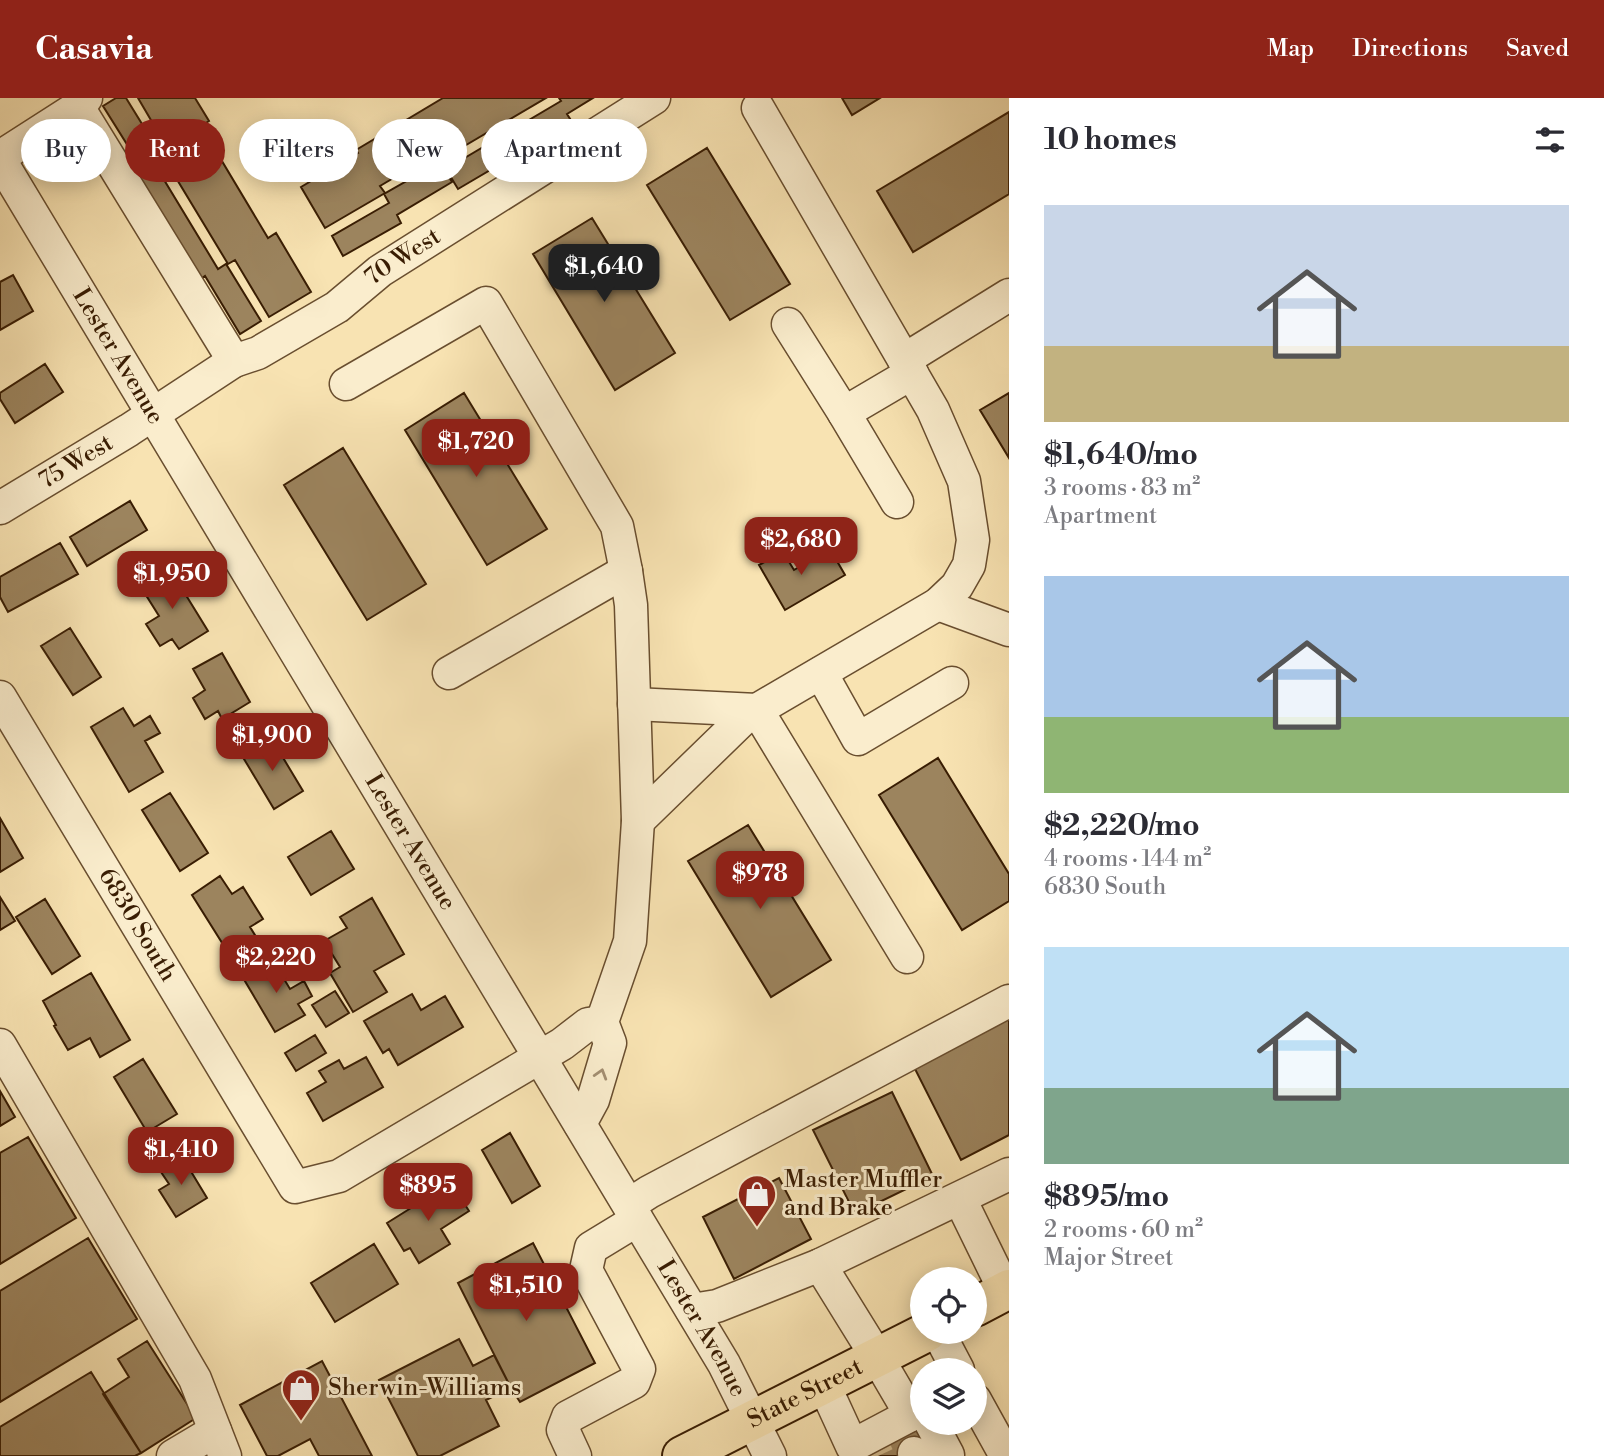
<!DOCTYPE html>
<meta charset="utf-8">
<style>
:root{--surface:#fff;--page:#f7f7f7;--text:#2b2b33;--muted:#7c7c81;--accent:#8f2418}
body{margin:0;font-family:"Libre Bodoni",serif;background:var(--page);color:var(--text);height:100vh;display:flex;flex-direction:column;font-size:26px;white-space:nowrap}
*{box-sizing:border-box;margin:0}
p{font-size:23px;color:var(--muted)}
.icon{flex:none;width:38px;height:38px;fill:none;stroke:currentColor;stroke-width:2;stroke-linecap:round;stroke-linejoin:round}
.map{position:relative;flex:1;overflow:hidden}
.details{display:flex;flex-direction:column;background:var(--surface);width:595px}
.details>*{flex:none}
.hud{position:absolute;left:21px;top:21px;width:665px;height:63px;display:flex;gap:14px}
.tools{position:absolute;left:910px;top:1169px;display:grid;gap:14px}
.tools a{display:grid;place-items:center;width:77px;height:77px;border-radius:50%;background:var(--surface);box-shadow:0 4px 18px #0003;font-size:35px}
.price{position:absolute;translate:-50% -60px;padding:0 16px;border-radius:14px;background:var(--accent);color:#fff;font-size:23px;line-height:46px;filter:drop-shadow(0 2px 4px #0008)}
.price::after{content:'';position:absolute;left:50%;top:42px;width:21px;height:16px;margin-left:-10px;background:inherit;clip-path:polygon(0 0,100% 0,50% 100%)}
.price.on{background:#222;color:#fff}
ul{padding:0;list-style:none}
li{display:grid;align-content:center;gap:14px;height:371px;padding:0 35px}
li span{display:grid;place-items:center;height:217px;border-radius:0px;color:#555}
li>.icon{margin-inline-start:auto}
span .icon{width:126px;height:126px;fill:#fffc;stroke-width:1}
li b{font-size:30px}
h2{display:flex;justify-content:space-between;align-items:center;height:84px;padding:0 35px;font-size:30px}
.pill{padding:0 24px;border-radius:32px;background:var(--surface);box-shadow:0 4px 18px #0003;font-size:24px;line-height:63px}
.pill.on{background:var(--accent);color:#fff}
header{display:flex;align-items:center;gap:42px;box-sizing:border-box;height:98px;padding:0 35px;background:var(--accent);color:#fff}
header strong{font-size:33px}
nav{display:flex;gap:38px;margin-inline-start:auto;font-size:24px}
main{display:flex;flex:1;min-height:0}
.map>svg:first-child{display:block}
.building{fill:#9c845e;stroke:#391d03;stroke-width:2}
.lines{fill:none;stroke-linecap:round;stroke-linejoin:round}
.minor-tunnel{stroke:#d2bb8f;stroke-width:32;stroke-dasharray:32 16;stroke-linecap:butt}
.minor-casing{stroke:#694e2f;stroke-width:35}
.major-casing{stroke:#391d03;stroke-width:42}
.minor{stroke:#faedcd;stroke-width:32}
.major{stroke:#f8e3b2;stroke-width:38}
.oneway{stroke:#a38f72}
.labels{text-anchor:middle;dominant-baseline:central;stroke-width:6;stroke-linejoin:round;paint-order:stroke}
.street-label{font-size:24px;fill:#391d03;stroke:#faedcd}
.poi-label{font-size:24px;fill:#391d03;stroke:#faedcd;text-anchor:start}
</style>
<header>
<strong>Casavia</strong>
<nav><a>Map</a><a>Directions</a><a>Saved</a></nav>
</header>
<main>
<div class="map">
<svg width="1009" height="1358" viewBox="0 0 1009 1358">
<rect width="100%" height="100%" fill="#f8e3b2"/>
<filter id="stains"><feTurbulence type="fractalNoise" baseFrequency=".00286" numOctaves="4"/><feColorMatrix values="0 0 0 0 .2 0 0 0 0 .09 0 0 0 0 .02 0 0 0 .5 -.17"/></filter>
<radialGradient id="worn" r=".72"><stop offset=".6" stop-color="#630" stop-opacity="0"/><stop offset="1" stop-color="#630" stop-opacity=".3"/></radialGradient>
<path class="building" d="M116 0H126L158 52 149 57 218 171 226 166 261 223 240 236 205 178 198 183 130 69 138 64 103 8Z
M138 0H195L209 23 201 28 268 140 276 135 311 194 269 219 235 162 228 166 158 50 165 46Z
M443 0H546L439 63 434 56 380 88 385 95 325 130 301 89 358 55 356 52Z
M559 0H593L567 16 572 24 458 91 446 71 561 3Z
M842 0H880L852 17Z
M1009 14V96L913 154 877 93Z
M707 50 790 186 730 222 647 87Z
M440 64 452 84 397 117 401 125 343 158 332 138 389 105 384 96Z
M592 120 675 255 615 292 533 156Z
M13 177 33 213 0 232V184Z
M45 266 63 294 15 325 0 301V295Z
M464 295 547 431 487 467 405 332Z
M1009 295V360L980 312Z
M343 350 426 486 367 522 284 387Z
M130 403 147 432 87 468 70 439Z
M60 445 78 476 8 514 0 499V479Z
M830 451 845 477 785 512 759 467 783 454 794 472Z
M168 468 208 533 179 551 172 541 160 548 146 526 159 518 139 486Z
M70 530 101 579 73 597 41 548Z
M222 555 250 604 222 621 218 613 205 621 193 600 205 592 193 571Z
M123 610 134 628 150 618 160 635 145 643 163 674 129 694 91 629Z
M270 638 303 693 274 711 241 656Z
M938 660 1009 776V803L962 832 879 697Z
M170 695 208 755 180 773 142 712Z
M0 720 23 760 0 774Z
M748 727 831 862 771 899 688 763Z
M331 733 354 771 311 797 288 759Z
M220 778 232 796 243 789 263 821 250 829 258 842 231 859 192 797Z
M0 799 15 823 0 832Z
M372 800 404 856 374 873 387 894 353 914 330 875 340 869 324 843 347 830 340 819Z
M45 801 80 858 52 876 16 819Z
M272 861 290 891 304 883 312 898 298 906 305 917 275 934 242 878Z
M91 875 130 942 100 959 90 940 68 952 54 928 56 927 43 903Z
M335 893 349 915 326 929 312 907Z
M412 896 421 912 445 898 463 929 398 967 389 951 383 955 364 923Z
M1009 919V1037L961 1062 913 967Z
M315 937 326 955 296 973 285 955Z
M366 959 383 989 323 1023 307 995 326 984 319 973 339 962 344 971Z
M143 961 177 1016 147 1034 114 979Z
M0 993 15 1019 0 1028Z
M892 994 933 1078 855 1116 813 1032Z
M510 1035 540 1088 512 1105 482 1052Z
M28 1039 76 1120 0 1166V1055Z
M181 1057 207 1100 176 1119 159 1092 169 1086 159 1071Z
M779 1080 811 1141 734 1181 703 1119Z
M451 1085 469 1113 441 1131 450 1146 419 1165 410 1150 404 1153 387 1125Z
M88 1140 137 1221 0 1304V1193Z
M533 1145 595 1265 520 1304 511 1290 458 1185Z
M374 1146 398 1186 335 1224 311 1185Z
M459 1241 473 1268 494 1257 511 1290 486 1302 499 1328 440 1358H418L379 1282Z
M147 1243 196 1320 141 1355 103 1296 129 1279 118 1261Z
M322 1263 372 1358H319L310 1341 278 1358H267L240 1307Z
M91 1274 141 1355 135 1358H0V1329Z
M920 1321 933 1346 909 1358H847Z"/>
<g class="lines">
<path class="minor-tunnel" d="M872 1345 878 1358"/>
<g class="minor-casing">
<g id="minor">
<path d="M78 9 234 263"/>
<path d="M0 59 78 9 86 0"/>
<path id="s1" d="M0 62 724 1266 770 1358"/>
<path d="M788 226 844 315"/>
<path d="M904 262 1009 197"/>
<path d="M346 286 486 205 617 428 626 473 631 507 638 723 630 843 602 924 610 945 593 1002 580 1026"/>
<path d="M897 404 844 315 912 275"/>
<path id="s2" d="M0 410 129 332 234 263 258 255 337 209 380 173 654 0"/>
<path d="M938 506 1009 532"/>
<path d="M449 575 626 473"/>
<path d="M821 575 858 641 952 585"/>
<path id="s3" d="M0 599 295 1089 339 1078 562 946 588 926 602 924"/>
<path d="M634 606 757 612 907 859"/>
<path d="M638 723 745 619 938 506 957 488 969 467 973 442 964 383 933 312 758 10"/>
<path d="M0 947 195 1281 225 1358"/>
<path d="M960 1101 1005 1193"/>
<path d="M629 1107 649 1094 1009 903"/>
<path d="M820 1167 877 1259 911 1317"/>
<path d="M692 1212 717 1208 820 1167 1009 1076"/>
<path d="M938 1234 958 1272"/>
<path d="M824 1287 852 1348 922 1311"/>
<path d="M975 1302 1006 1358"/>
<path d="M931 1325 948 1357 946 1358"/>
<path d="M914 1355 915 1358"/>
<path d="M173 1358 215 1333"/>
<path d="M575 1358 563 1332 568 1319 634 1284 639 1271 586 1172 591 1150 637 1122"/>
</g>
</g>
<g class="major-casing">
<g id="major">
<path d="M975 1209 1009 1191"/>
<path id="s4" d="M682 1358 927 1234"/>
</g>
</g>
<use href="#minor" class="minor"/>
<use href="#major" class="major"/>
</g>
<defs><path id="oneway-chevron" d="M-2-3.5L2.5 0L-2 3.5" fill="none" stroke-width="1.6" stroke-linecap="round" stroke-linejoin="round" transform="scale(1.75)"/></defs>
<use class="oneway" href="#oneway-chevron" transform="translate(601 976) rotate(-73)"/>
<defs>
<g id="shop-pin" transform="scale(2.0125)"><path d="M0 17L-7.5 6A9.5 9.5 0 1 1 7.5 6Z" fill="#8f2418" stroke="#faedcd"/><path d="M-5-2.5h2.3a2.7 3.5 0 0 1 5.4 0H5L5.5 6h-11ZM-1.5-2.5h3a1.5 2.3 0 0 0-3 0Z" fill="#fff"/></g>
</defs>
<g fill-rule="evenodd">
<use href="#shop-pin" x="757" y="1096"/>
<use href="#shop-pin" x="301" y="1290"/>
</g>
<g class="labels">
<g class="street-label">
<text stroke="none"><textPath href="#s2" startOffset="476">70 West</textPath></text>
<text stroke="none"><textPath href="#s1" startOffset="229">Lester Avenue</textPath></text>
<text stroke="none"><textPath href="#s2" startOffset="89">75 West</textPath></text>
<text stroke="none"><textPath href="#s1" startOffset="796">Lester Avenue</textPath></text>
<text stroke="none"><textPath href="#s3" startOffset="266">6830 South</textPath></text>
<text stroke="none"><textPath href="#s1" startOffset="1363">Lester Avenue</textPath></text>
<text stroke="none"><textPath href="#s4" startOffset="138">State Street</textPath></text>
</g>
<g class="poi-label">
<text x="784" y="1082">Master Muffler<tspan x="784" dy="28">and Brake</tspan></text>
<text x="328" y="1290">Sherwin-Williams</text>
</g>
</g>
<rect width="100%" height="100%" filter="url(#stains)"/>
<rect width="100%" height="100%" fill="url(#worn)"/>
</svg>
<div class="tools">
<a><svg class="icon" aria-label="locate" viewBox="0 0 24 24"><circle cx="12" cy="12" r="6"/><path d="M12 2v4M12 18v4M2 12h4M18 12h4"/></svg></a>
<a><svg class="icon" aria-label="layers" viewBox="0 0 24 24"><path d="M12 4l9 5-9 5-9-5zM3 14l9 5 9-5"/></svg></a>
</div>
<b class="price on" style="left:604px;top:206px">$1,640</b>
<b class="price" style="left:476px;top:381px">$1,720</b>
<b class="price" style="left:801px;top:479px">$2,680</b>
<b class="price" style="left:172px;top:513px">$1,950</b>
<b class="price" style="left:272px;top:675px">$1,900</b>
<b class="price" style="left:760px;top:813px">$978</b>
<b class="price" style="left:276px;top:897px">$2,220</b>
<b class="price" style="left:181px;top:1089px">$1,410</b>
<b class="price" style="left:428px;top:1125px">$895</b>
<b class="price" style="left:526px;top:1225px">$1,510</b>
<div class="hud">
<a class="pill">Buy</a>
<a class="pill on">Rent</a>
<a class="pill">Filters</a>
<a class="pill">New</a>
<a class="pill">Apartment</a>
</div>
</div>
<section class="details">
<h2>10 homes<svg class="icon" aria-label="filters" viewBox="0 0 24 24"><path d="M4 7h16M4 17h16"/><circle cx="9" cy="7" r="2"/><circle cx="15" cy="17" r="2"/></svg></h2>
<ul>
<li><span style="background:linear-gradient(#c9d6e8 65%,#c2b280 0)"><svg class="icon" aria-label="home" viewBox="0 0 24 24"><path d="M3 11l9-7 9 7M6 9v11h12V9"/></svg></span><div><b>$1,640/mo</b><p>3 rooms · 83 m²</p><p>Apartment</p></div></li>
<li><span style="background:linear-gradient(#a9c7e8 65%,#8fb573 0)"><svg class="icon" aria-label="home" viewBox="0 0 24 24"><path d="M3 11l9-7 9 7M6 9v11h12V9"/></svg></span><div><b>$2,220/mo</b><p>4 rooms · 144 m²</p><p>6830 South</p></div></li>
<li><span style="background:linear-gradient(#bfe0f5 65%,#7fa58c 0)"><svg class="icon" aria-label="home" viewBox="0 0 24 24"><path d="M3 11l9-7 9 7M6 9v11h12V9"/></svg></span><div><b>$895/mo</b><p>2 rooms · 60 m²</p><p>Major Street</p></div></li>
</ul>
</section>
</main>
